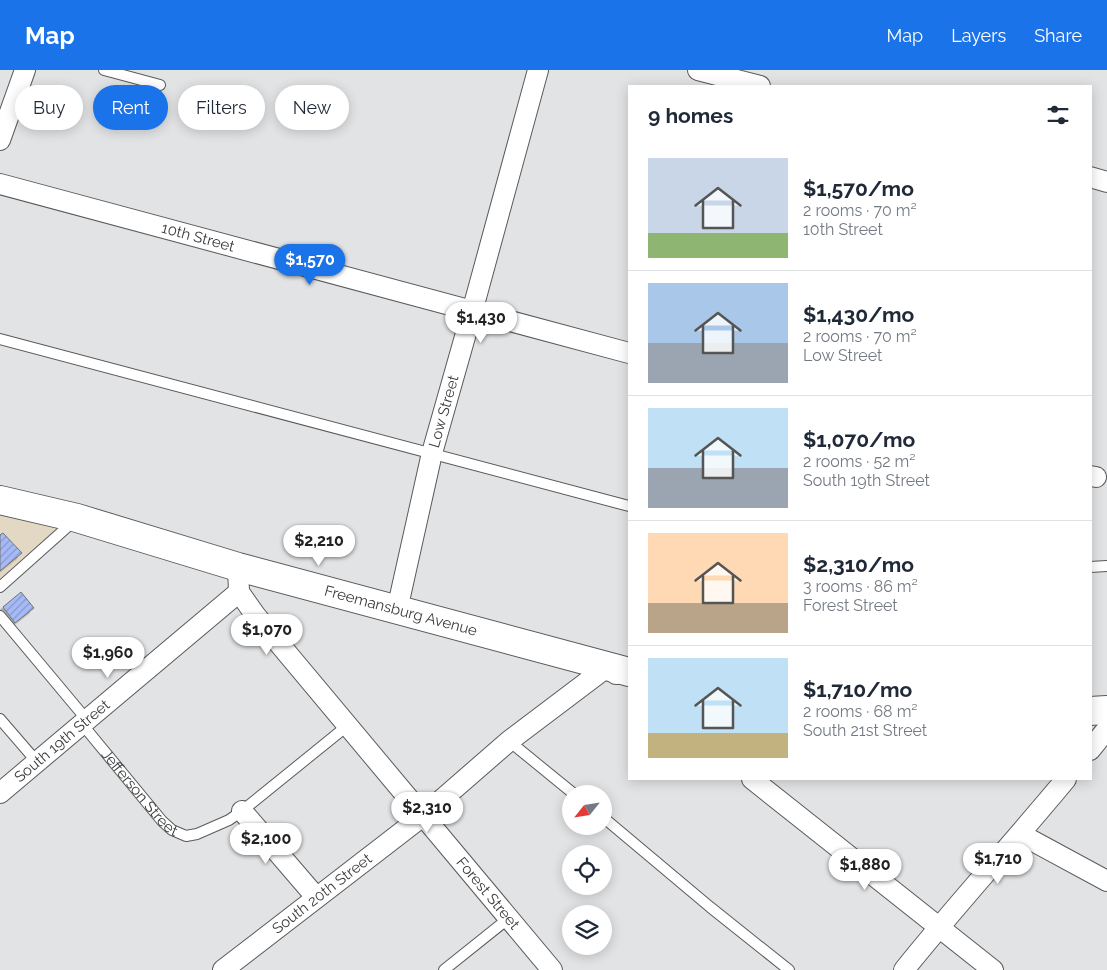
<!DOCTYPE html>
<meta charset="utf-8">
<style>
:root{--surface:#fff;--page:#f6f6f7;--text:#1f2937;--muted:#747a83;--line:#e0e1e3;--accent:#1a73e8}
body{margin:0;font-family:Raleway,sans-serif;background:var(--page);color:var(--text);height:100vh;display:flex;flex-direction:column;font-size:19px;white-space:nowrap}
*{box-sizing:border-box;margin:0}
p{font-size:16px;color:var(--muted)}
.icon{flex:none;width:28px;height:28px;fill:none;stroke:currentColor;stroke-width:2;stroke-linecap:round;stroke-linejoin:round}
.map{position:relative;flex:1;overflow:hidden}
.sheet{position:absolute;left:628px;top:15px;width:464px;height:695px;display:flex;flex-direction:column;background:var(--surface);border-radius:0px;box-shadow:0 2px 12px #0003}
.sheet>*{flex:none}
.hud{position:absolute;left:15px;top:15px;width:475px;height:45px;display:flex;gap:10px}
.needle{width:32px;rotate:240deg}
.buttons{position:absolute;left:562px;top:715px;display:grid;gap:10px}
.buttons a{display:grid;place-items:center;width:50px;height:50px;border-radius:50%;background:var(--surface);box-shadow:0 2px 12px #0003;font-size:25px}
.price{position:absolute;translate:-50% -42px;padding:0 11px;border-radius:18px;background:#fff;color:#222;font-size:16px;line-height:32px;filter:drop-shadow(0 1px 2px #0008)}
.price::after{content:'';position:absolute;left:50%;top:30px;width:15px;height:11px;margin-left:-8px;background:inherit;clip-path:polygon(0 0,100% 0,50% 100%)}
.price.active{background:var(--accent);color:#fff}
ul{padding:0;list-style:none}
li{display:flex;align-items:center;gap:15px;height:125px;padding:0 20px}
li+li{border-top:1px solid var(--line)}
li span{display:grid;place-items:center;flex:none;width:140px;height:100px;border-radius:0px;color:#555}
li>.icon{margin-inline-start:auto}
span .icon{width:60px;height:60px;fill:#fffc;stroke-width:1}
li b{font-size:21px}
h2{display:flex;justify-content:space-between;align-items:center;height:60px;padding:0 20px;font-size:21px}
.pill{padding:0 18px;border-radius:22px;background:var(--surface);box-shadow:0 2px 12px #0003;font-size:18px;line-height:45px}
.pill.active{background:var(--accent);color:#fff}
header{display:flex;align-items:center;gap:30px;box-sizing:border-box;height:70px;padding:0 25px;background:var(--accent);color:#fff}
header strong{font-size:24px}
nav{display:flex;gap:28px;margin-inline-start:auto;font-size:18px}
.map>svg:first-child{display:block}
.commercial{fill:#e3d8c4}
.building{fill:url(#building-hatch);stroke:#737475;filter:url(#shadow)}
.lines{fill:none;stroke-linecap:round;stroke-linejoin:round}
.service-casing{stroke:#5a5a5c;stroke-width:12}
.minor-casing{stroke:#5a5a5c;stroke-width:22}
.secondary-casing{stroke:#5a5a5c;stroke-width:30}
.service{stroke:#fff;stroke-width:10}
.minor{stroke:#fff;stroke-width:20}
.secondary{stroke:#fff;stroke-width:28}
.labels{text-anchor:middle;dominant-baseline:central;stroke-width:5;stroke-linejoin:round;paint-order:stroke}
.street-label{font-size:15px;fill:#3a3b3b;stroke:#eff0f2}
</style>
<header>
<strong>Map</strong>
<nav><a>Map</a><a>Layers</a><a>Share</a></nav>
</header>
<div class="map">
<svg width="1107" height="900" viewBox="0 0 1107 900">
<defs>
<pattern id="building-hatch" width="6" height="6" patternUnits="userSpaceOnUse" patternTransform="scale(1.25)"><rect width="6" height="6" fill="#a5baf7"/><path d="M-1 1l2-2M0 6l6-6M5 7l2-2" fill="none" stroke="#8798c9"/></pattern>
<filter id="shadow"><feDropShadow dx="-4.5" dy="4.5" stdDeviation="0" flood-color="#0004"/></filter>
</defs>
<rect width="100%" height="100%" fill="#e2e3e5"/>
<path class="commercial" d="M0 437 77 455 0 519Z"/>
<path class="building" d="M3 463 22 483 0 501V465Z
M21 522 34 538 15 553 3 537Z"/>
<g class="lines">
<g class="service-casing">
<g id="service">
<path d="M104 0 160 15"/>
<path d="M0 269 629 436"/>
<path d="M1090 497 1107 496"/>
<path d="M0 517 74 451"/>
<path d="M0 546 87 650"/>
<path d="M0 649 37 692"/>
<path id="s1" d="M82 654 162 751 172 760 186 766 197 764 229 750 242 741 347 656"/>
<path d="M509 671 574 724"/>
<path d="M604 748 710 837 789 900"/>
<path d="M444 900 509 848"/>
</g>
</g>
<g class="minor-casing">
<g id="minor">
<path d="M698 0 760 16"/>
<path d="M0 70 25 0"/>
<path d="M1090 107 1107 112"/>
<path id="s2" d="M0 114 629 283"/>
<path d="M1090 406 1096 407"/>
<path id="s3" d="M238 497 239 522 256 546 552 900"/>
<path id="s4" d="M397 540 432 383 472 242 538 0"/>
<path d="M1090 680 1107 659"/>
<path d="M752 709 993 900"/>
<path id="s5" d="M0 723 239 522"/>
<path d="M242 741 316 827"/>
<path d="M1020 764 1107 811"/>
<path id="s6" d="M223 900 424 745 509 671 607 597 616 604"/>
<path d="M904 900C956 835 1013 773 1066 709"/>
</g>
</g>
<g class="secondary-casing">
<g id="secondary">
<path id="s7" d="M0 430 77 448 238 497 629 602"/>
<path d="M1090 641 1107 640"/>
</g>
</g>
<use href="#service" class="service"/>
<use href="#minor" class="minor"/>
<use href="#secondary" class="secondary"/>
</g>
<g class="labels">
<g class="street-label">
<text stroke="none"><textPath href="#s2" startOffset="205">10th Street</textPath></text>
<text stroke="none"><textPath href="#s4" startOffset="204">Low Street</textPath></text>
<text stroke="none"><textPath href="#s7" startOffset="416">Freemansburg Avenue</textPath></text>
<text stroke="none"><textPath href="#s5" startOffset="81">South 19th Street</textPath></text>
<text stroke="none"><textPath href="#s1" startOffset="90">Jefferson Street</textPath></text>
<text stroke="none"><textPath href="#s6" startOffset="125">South 20th Street</textPath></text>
<text stroke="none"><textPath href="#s3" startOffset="416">Forest Street</textPath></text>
</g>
</g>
</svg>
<div class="buttons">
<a><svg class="needle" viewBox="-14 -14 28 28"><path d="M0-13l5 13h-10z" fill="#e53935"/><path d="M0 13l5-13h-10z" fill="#747a83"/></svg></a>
<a><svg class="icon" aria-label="locate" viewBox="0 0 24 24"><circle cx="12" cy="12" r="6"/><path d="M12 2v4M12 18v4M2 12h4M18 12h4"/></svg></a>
<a><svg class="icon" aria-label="layers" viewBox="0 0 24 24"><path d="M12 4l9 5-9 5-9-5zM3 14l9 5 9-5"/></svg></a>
</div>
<b class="price active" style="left:310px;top:216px">$1,570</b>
<b class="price" style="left:481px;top:274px">$1,430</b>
<b class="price" style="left:319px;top:497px">$2,210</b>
<b class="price" style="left:267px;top:586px">$1,070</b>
<b class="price" style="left:108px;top:609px">$1,960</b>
<b class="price" style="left:427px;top:764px">$2,310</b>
<b class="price" style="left:266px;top:795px">$2,100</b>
<b class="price" style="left:998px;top:815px">$1,710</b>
<b class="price" style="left:865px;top:821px">$1,880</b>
<div class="hud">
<a class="pill">Buy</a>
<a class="pill active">Rent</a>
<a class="pill">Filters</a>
<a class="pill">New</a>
</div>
<section class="sheet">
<h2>9 homes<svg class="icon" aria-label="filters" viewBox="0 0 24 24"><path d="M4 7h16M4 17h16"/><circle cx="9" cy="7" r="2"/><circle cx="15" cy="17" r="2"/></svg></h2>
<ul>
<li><span style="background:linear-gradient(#c9d6e8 75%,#8fb573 0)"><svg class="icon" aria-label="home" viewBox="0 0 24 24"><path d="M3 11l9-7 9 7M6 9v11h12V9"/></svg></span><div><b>$1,570/mo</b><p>2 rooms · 70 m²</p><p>10th Street</p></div></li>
<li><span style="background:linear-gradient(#a9c7e8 60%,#9aa5b1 0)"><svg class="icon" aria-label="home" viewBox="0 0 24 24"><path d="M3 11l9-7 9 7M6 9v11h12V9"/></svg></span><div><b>$1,430/mo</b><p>2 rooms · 70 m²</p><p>Low Street</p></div></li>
<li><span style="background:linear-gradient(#bfe0f5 60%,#9aa5b1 0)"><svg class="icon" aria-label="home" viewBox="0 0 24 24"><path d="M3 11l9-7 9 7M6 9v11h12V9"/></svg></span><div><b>$1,070/mo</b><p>2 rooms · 52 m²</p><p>South 19th Street</p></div></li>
<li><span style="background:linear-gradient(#ffd9b3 70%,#b9a48a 0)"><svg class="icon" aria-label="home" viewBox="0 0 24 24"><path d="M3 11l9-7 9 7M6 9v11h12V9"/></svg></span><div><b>$2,310/mo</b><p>3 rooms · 86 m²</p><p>Forest Street</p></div></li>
<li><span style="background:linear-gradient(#bfe0f5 75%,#c2b280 0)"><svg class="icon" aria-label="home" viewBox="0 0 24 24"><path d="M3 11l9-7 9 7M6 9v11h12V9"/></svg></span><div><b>$1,710/mo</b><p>2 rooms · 68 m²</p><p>South 21st Street</p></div></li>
</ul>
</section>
</div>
